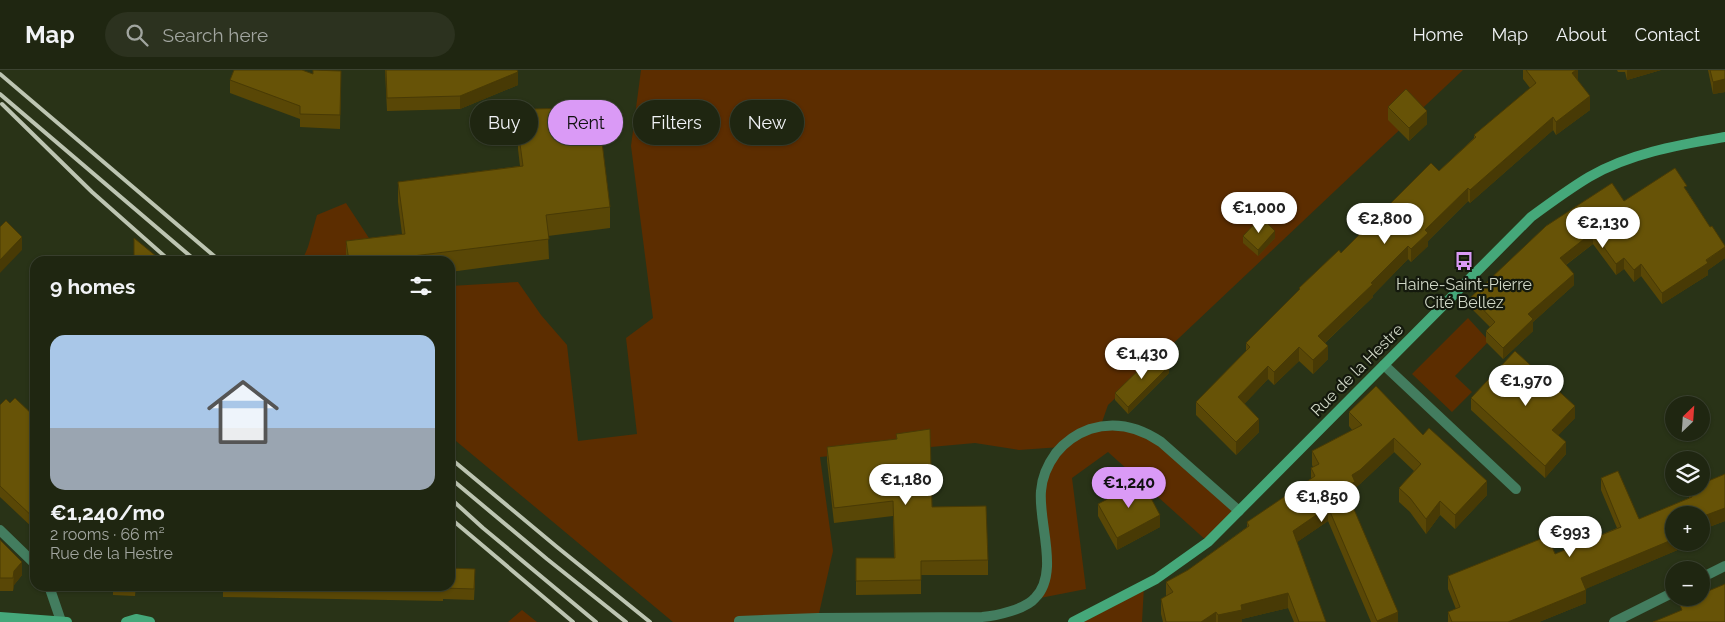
<!DOCTYPE html>
<meta charset="utf-8">
<style>
:root{--surface:#1f2611;--page:#2c321f;--text:#f1f3f6;--muted:#a1a59f;--line:#3c4331;--accent:#da9af6}
body{margin:0;font-family:Raleway,sans-serif;background:var(--page);color:var(--text);height:100vh;display:flex;flex-direction:column;font-size:19px;white-space:nowrap}
*{box-sizing:border-box;margin:0}
p{font-size:16px;color:var(--muted)}
.icon{flex:none;width:28px;height:28px;fill:none;stroke:currentColor;stroke-width:2;stroke-linecap:round;stroke-linejoin:round}
.map{position:relative;flex:1;overflow:hidden}
.sheet{position:absolute;left:30px;top:186px;width:425px;height:335px;display:flex;flex-direction:column;background:var(--surface);border-radius:15px;box-shadow:0 1px 4px #0004,0 0 0 1px var(--line)}
.sheet>*{flex:none}
.hud{position:absolute;left:470px;top:30px;width:475px;height:45px;display:flex;gap:10px}
.needle{width:32px;rotate:25deg}
.controls{position:absolute;left:1665px;top:326px;display:grid;gap:10px}
.controls a{display:grid;place-items:center;width:45px;height:45px;border-radius:50%;background:var(--surface);box-shadow:0 1px 4px #0004,0 0 0 1px var(--line);font-size:25px}
.price{position:absolute;translate:-50% -42px;padding:0 11px;border-radius:18px;background:#fff;color:#222;font-size:16px;line-height:32px;filter:drop-shadow(0 1px 2px #0008)}
.price::after{content:'';position:absolute;left:50%;top:30px;width:15px;height:11px;margin-left:-8px;background:inherit;clip-path:polygon(0 0,100% 0,50% 100%)}
.price.selected{background:var(--accent);color:#111}
ul{padding:0;list-style:none}
li{display:grid;align-content:center;gap:10px;height:265px;padding:0 20px}
li span{display:grid;place-items:center;height:155px;border-radius:15px;color:#555}
li>.icon{margin-inline-start:auto}
span .icon{width:90px;height:90px;fill:#fffc;stroke-width:1}
li b{font-size:21px}
h2{display:flex;justify-content:space-between;align-items:center;height:60px;padding:0 20px;font-size:21px}
.pill{padding:0 18px;border-radius:22px;background:var(--surface);box-shadow:0 1px 4px #0004,0 0 0 1px var(--line);font-size:18px;line-height:45px}
.pill.selected{background:var(--accent);color:#111}
header{display:flex;align-items:center;gap:30px;box-sizing:border-box;height:70px;padding:0 25px;background:var(--surface);border-bottom:1px solid var(--line)}
header strong{font-size:24px}
nav{display:flex;gap:28px;margin-inline-start:auto;font-size:18px}
.search{width:350px;height:45px;background:var(--page);display:flex;align-items:center;gap:12px;box-sizing:border-box;padding:0 18px;border-radius:28px;color:var(--muted);font-size:19px}
.map>svg:first-child{display:block}
.green{fill:#5c2d00}
.lines{fill:none;stroke-linecap:round;stroke-linejoin:round}
.street{stroke:#437d5f;stroke-width:10}
.secondary{stroke:#45a87a;stroke-width:10}
.rail{stroke:#bdc5b2;stroke-width:4}
.wall{fill:#594706}
.shaded-wall{fill:#483a05}
.building{fill:#675307;stroke:#483a05}
.labels{text-anchor:middle;dominant-baseline:central;stroke-width:4.5;stroke-linejoin:round;paint-order:stroke}
.poi-label{font-size:16px;fill:#d1d8c7;stroke:#14190d}
.street-label{font-size:16px;fill:#d1d8c7;stroke:#14190d}
</style>
<header>
<strong>Map</strong>
<div class="search"><svg class="icon" aria-label="search" viewBox="0 0 24 24"><circle cx="10" cy="10" r="6"/><path d="M15 15l6 6"/></svg>Search here</div>
<nav><a>Home</a><a>Map</a><a>About</a><a>Contact</a></nav>
</header>
<div class="map">
<svg width="1725" height="552" viewBox="0 0 1725 552">
<rect width="100%" height="100%" fill="#293317"/>
<path class="green" d="M641 0H1463L1108 335 1101 355 1148 363 1239 441 1208 472 1108 382 1072 408 1086 519 1035 529 1044 513 1041 422 1061 377 1019 380 975 373 820 387 833 481 818 548 736 552H673L450 366V216L518 212 541 245 567 275 578 371 637 364 626 268 653 248 631 76Z
M346 133 384 191H302L308 177 317 145Z
M1468 248 1489 271 1455 306 1472 322 1452 342 1412 304Z
M1144 516 1142 552H1073Z
M522 540 537 552H508Z"/>
<g class="lines">
<path class="street" d="M1384 295 1516 419
M0 460 35 494
M1701 508 1725 496
M49 516 61 551
M739 551 818 548 982 547C996 546 1026 539 1035 528 1060 503 1038 453 1041 421 1042 407 1048 394 1056 383 1065 372 1076 364 1090 359 1116 351 1139 357 1161 372L1239 441
M1614 552 1674 522"/>
<path class="secondary" d="M0 547 67 552
M126 552 136 549 150 552
M1073 552 1156 509 1208 472 1531 147C1550 133 1569 119 1589 107 1630 83 1679 75 1725 67"/>
<path class="rail" d="M0 4 220 191
M0 24 196 191
M2 34 92 122 170 191
M450 388 557 477 650 552
M450 408 547 489 626 552
M450 428 483 458 596 552
M450 448 573 552"/>
</g>
<path class="wall" d="M385 0H517L518 15 460 39 387 41Z
M1523 0H1578V11L1590 40 1556 65 1553 60 1470 133 1468 131 1428 171V176L1411 192 1408 189 1373 225V227L1325 273 1328 289 1313 304 1299 291 1274 315 1268 309 1244 334 1259 362 1236 385 1196 345V332L1246 282V273L1299 220V218L1439 101 1474 68V65L1530 18 1523 9Z
M1617 0H1661L1627 10 1625 2H1618Z
M1708 0H1725V22L1713 24Z
M341 1 340 59 300 57V49L230 23V10L313 4Z
M1388 37 1427 54 1409 71 1388 50Z
M581 56 610 137V158L548 166 549 189 450 202V191H346V171L402 164 398 132V112L520 96 518 79V59Z
M1687 121 1710 157 1725 176V188L1708 200V205L1662 234 1641 206 1634 212 1624 199 1616 205 1593 174 1566 195 1574 215 1533 252V261L1503 289 1486 272V261L1490 257 1471 238V227L1624 131Z
M1243 166 1275 168 1258 186 1243 173Z
M1169 303 1128 344 1115 330V323Z
M1471 328 1575 348 1558 365 1566 384 1545 408 1471 340Z
M10 333 35 347V460L0 427V335Z
M1349 342 1423 365 1487 425 1455 459 1440 445 1426 464 1410 442 1399 432V418L1414 401 1394 382 1360 414 1355 418V426L1349 428 1398 552H1371L1328 451 1297 472 1326 552H1294L1288 538 1242 549V552H1163L1161 544V529L1166 526V512L1188 500 1247 457V452L1311 409V398L1313 397 1312 395V381L1352 360 1349 356Z
M896 364 932 437 988 490V505H921V524L856 525V488H894L893 446 834 453 827 391V377L896 369Z
M1725 404V451L1701 460 1674 445 1687 472V476L1585 519 1586 533 1539 552H1448V542L1456 539 1448 519V506L1555 484 1617 458 1601 420V408L1639 449 1689 428V419Z
M1098 434 1160 457 1117 480 1098 446Z
M0 470 22 505 14 515 13 521H0Z
M475 510 474 530 443 529V531L223 527V516H450Z
M113 516H136L135 526 113 525Z"/>
<path class="shaded-wall" d="M1576 0H1578V11L1572 3Z
M1627 0H1661L1627 10Z
M518 2V15L460 39V26Z
M1725 9V22L1713 24V12Z
M1590 26V40L1556 65V52Z
M1427 41V54L1409 71V58Z
M1553 47V60L1470 133V120Z
M1468 118V131L1428 171V176L1411 192V179L1425 160Z
M1275 161V168L1258 186V180Z
M1593 162V174L1560 199V188Z
M22 167V180L0 203V190Z
M1408 176V189L1373 225V227L1318 279V266Z
M1725 177V188L1708 200V205L1662 234V223Z
M1624 188V199L1616 205V194Z
M1641 194V206L1634 212V200Z
M1574 204V215L1533 252V261L1503 289V278L1528 244Z
M1328 276V289L1313 304V290Z
M1299 277V291L1274 315V302Z
M1169 296V303L1128 344V337Z
M1268 296V309L1238 341V327Z
M1575 336V348L1552 372V360Z
M1259 349V362L1236 385V372Z
M1394 368V382L1360 414 1355 418V426L1344 430V416L1352 405Z
M1566 372V384L1545 408V396Z
M1487 411V425L1455 459V445Z
M1440 431V445L1426 464V449Z
M1328 437V451L1293 475V461Z
M1725 438V451L1701 460V447Z
M1160 445V457L1117 480V468Z
M1674 469V472H1687V476L1581 521V508Z
M22 492V505L14 515 13 521 14 501Z
M1586 520V533L1539 552H1508Z
M1288 523V538L1242 549V552H1218V545L1241 535Z
M1216 542V552H1201Z
M1398 542V552H1377V551Z"/>
<path class="building" d="M234 0H302L313 4V0L341 1 340 45 300 44V36L230 10Z
M386 0H517L518 2 460 26 387 28Z
M1526 0H1576L1572 3 1590 26 1556 52 1553 47 1470 120 1468 118 1425 160 1428 163 1411 179 1408 176 1371 213 1373 214 1318 266 1328 276 1313 290 1299 277 1274 302 1268 296 1238 327 1259 349 1236 372 1196 332 1250 277 1246 273 1300 219 1299 218 1339 180 1341 183 1431 93 1439 101 1476 67 1474 65 1536 13Z
M1710 0H1725V9L1713 12Z
M1406 19 1427 41 1409 58 1388 37Z
M579 38 581 56H600L610 137 546 145 549 169 373 191H349L346 171 405 164 398 112 523 96 518 59 532 57V39Z
M1675 98 1687 116 1684 117 1710 157 1712 156 1725 176V177L1706 190 1708 193 1662 223 1641 194 1634 200 1624 188 1616 194 1593 162 1560 188 1574 204 1528 244 1533 249 1503 278 1486 261 1495 252 1471 227 1546 156 1612 113 1624 131Z
M1261 147 1275 161 1258 180 1243 166Z
M6 151 22 167 0 190V157Z
M134 168 162 191H134Z
M1515 281 1575 336 1552 360 1566 372 1545 396 1471 328Z
M1156 283 1169 296 1128 337 1115 323Z
M1376 316 1423 365 1429 358 1487 411 1455 445 1440 431 1426 449 1410 428 1399 418 1421 394 1394 368 1360 400 1352 405 1355 412 1344 416 1398 542 1377 551 1328 437 1293 461 1326 552H1299L1288 523 1241 535 1242 540 1218 545 1216 542 1201 552H1166L1161 529 1173 522 1166 512 1188 500 1249 456 1247 452 1315 406 1311 398 1319 394 1312 381 1362 355 1349 342Z
M15 328 35 347V449L0 416V335L6 329 10 333Z
M930 359 932 437 986 436 988 490 921 491V510L856 511V488H895L893 431 834 438 827 377 897 369 896 364Z
M1618 401 1639 449 1692 427 1689 419 1693 418H1701V414L1725 404V438L1701 447V445H1674V469L1581 508 1586 520 1508 552H1452L1448 542 1460 537 1448 506 1548 466 1555 484 1621 457 1601 408Z
M1142 411 1160 445 1117 468 1098 434Z
M0 470 22 492 14 501 13 508H0Z
M450 498 475 499 474 519 443 518V520L229 516H450Z
M1725 514V552H1653L1682 540 1679 533 1693 528H1701V524Z"/>
<defs>
<g id="bus-bare" transform="scale(1.5)"><path d="M-5-6H5V4H4V6H2V4H-2V6H-4V4H-5ZM-3.5-4V0h7V-4ZM-3.5 1.2v1.5H-2V1.2ZM2 1.2v1.5H3.5V1.2Z" fill="#da9af6" stroke="#14190d" stroke-width="2.5" paint-order="stroke"/></g>
</defs>
<g fill-rule="evenodd">
<use href="#bus-bare" x="1464" y="191"/>
</g>
<g class="labels">
<g class="poi-label">
<text x="1464" y="214">Haine-Saint-Pierre<tspan x="1464" dy="18">Cité Bellez</tspan></text>
</g>
<g class="street-label">
<text transform="translate(1357 300) rotate(-45)">Rue de la Hestre</text>
</g>
</g>
</svg>
<div class="controls">
<a><svg class="needle" viewBox="-14 -14 28 28"><path d="M0-13l5 13h-10z" fill="#e53935"/><path d="M0 13l5-13h-10z" fill="#a1a59f"/></svg></a>
<a><svg class="icon" aria-label="layers" viewBox="0 0 24 24"><path d="M12 4l9 5-9 5-9-5zM3 14l9 5 9-5"/></svg></a>
<a>+</a>
<a>−</a>
</div>
<b class="price" style="left:1259px;top:164px">€1,000</b>
<b class="price" style="left:1385px;top:175px">€2,800</b>
<b class="price" style="left:1603px;top:179px">€2,130</b>
<b class="price" style="left:1142px;top:310px">€1,430</b>
<b class="price" style="left:1526px;top:337px">€1,970</b>
<b class="price" style="left:906px;top:436px">€1,180</b>
<b class="price selected" style="left:1129px;top:439px">€1,240</b>
<b class="price" style="left:1322px;top:453px">€1,850</b>
<b class="price" style="left:1570px;top:488px">€993</b>
<div class="hud">
<a class="pill">Buy</a>
<a class="pill selected">Rent</a>
<a class="pill">Filters</a>
<a class="pill">New</a>
</div>
<section class="sheet">
<h2>9 homes<svg class="icon" aria-label="filters" viewBox="0 0 24 24"><path d="M4 7h16M4 17h16"/><circle cx="9" cy="7" r="2"/><circle cx="15" cy="17" r="2"/></svg></h2>
<ul>
<li><span style="background:linear-gradient(#a9c7e8 60%,#9aa5b1 0)"><svg class="icon" aria-label="home" viewBox="0 0 24 24"><path d="M3 11l9-7 9 7M6 9v11h12V9"/></svg></span><div><b>€1,240/mo</b><p>2 rooms · 66 m²</p><p>Rue de la Hestre</p></div></li>
</ul>
</section>
</div>
